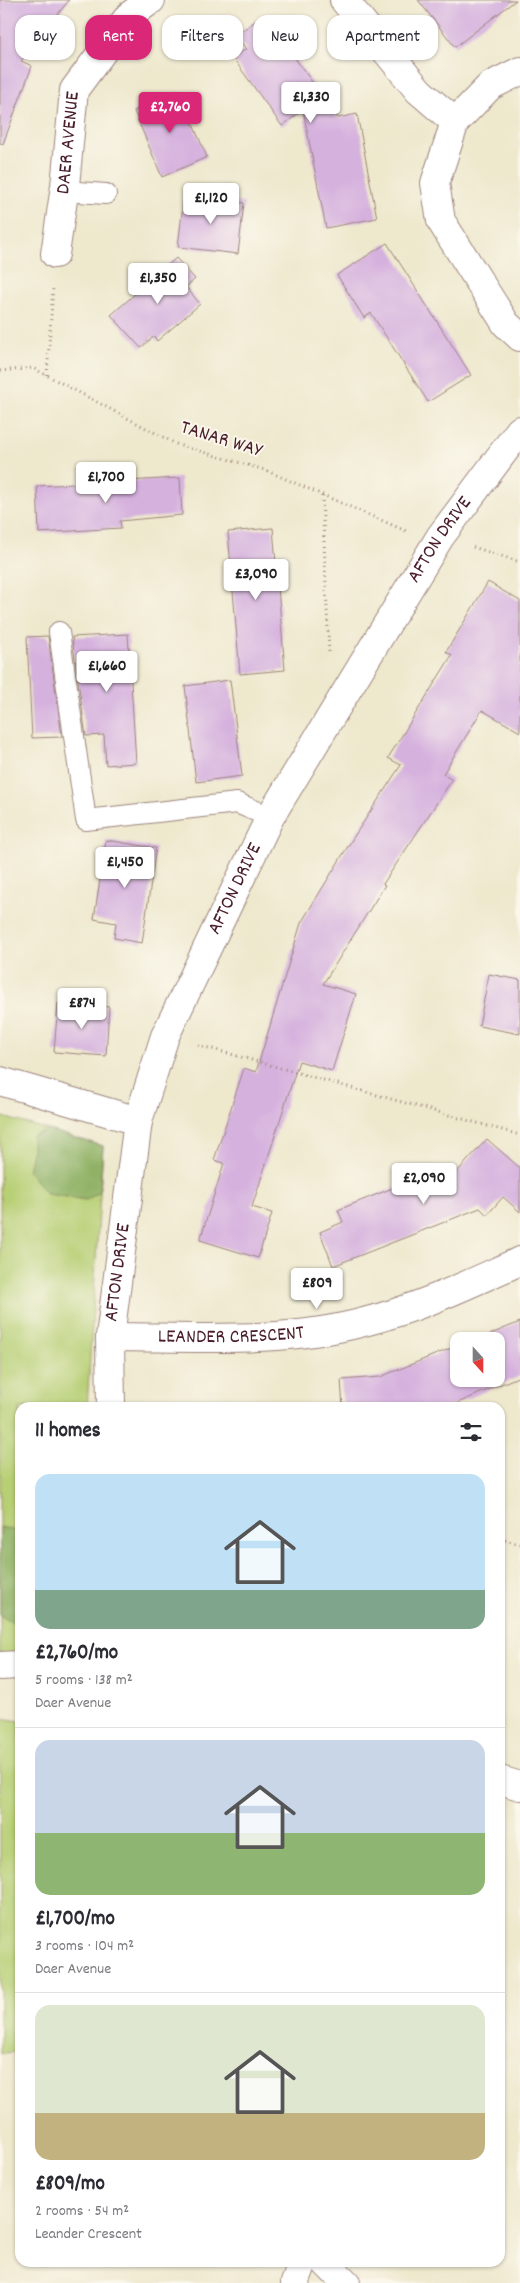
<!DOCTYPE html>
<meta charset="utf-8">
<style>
:root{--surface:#fff;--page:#f2f2f3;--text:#2b2b33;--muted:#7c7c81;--line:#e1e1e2;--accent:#db2777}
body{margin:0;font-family:Dekko,sans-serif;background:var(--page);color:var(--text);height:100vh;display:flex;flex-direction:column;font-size:19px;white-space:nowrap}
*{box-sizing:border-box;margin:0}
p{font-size:16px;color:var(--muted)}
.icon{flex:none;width:28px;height:28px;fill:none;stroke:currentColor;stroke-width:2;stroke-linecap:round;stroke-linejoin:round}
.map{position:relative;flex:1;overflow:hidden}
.sheet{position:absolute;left:15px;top:1402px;width:490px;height:865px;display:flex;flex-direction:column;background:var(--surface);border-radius:15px;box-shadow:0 1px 4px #0004}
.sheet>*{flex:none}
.hud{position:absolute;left:15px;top:15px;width:490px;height:45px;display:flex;gap:10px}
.needle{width:32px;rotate:159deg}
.fabs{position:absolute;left:450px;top:1332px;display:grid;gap:10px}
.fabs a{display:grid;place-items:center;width:55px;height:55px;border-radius:10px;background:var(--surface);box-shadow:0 1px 4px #0004;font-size:25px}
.price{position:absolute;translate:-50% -42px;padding:0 11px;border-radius:5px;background:#fff;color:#222;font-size:16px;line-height:32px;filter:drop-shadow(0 1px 2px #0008)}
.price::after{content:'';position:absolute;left:50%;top:30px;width:15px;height:11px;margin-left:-8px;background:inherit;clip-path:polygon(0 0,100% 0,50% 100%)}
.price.active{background:var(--accent);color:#fff}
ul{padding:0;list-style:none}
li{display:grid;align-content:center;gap:10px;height:265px;padding:0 20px}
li+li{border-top:1px solid var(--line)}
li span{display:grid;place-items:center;height:155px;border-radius:15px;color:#555}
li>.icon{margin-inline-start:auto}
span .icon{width:90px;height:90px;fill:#fffc;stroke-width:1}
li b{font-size:21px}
h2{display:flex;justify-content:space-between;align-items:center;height:60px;padding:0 20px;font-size:21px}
.tag{padding:0 18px;border-radius:15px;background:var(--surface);box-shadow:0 1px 4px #0004;font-size:18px;line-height:45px}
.tag.active{background:var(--accent);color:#fff}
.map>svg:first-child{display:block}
.green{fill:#b7cf74;stroke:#807750}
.forest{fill:#91b266;stroke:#6e6848}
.building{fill:#d5b1de}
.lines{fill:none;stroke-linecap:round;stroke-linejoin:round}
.service-casing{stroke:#9c847c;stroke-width:22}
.minor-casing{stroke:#9c847c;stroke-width:30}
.tertiary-casing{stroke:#9c847c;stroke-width:30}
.path{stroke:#9c847c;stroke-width:3;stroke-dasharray:1 4;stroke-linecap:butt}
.service{stroke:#fff;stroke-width:20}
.minor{stroke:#fff;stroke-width:28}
.tertiary{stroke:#fff;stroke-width:28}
.labels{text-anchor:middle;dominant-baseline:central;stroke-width:4;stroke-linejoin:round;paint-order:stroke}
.street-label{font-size:20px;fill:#4a1f2b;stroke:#fbf7ec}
</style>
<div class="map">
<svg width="520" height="2283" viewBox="0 0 520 2283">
<rect width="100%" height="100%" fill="#fbf7ec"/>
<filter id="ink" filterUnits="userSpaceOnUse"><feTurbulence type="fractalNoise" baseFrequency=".02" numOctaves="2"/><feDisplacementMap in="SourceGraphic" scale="10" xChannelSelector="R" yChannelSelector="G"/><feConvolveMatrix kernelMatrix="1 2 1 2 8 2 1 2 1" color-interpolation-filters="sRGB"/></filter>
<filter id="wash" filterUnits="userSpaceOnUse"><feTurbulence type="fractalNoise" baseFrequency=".0096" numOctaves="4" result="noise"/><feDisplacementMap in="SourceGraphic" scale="20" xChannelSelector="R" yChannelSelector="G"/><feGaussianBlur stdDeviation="1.12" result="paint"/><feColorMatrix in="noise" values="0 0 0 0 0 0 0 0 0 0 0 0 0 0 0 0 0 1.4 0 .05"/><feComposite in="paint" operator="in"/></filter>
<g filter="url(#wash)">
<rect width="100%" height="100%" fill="#eee8cd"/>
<path class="green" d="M0 1116 103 1146 87 1407 20 1408V1655L0 1656Z
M0 1718 20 1721V2052L0 2053Z"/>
<path class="forest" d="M48 1130 103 1146 100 1192 86 1200 47 1194 28 1171 32 1152V1136Z
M0 1527 20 1532V1628L0 1615Z"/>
<g id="blocks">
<path class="building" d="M0 0H69L21 61 32 66 3 144 0 143Z
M418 0H516L455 47Z
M264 15 338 118 357 114 377 218 326 228 303 110 282 126 233 58 246 49 236 35Z
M179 92 207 157 162 177 134 111Z
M184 196 244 203 238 254 178 247Z
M387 243 471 375 428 402 371 313 364 318 337 275Z
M176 258 195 279 186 287 200 304 157 341 154 336 141 348 111 315Z
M180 478 182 515 120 521 121 528 39 533 37 486Z
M273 528 285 670 240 674 228 532Z
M488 582 520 601V732L482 710 443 774 452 780 383 884 385 885 323 984 356 994 332 1071 299 1061 252 1207 272 1213 258 1258 200 1240 224 1163 214 1160 244 1068 256 1072 301 923 353 838 401 765 388 758 452 655 446 652Z
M128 634 136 763 106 765 104 735 86 736 72 637Z
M48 636 62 737 32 738 27 637Z
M230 680 242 776 196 782 185 686Z
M106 840 156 848 142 943 114 938 116 923 94 919Z
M489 974 520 980V1034L479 1026Z
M58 1003 109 1007 106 1056 54 1052Z
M487 1139 520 1168V1212L503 1197 487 1215 480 1208 333 1266 320 1232 343 1222 338 1210 430 1173 438 1193Z
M520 1322V1376L446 1408H343L341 1380 380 1377 459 1345V1379H496V1341H474Z"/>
</g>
</g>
<g filter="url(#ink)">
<use href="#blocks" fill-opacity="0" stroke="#9c847c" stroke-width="1"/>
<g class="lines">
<g class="service-casing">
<path id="service" d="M64 191 106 194
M59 632 86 820 237 803 270 817"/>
</g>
<g class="minor-casing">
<g id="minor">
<path d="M344 0 419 91 455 122"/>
<path d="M520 71 490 86 455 122 435 183 441 221 506 324 520 337"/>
<path id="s1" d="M55 254 65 186 74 90 129 16 151 0"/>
<path d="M0 1081 138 1121"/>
<path id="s2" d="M110 1337C194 1337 283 1344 364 1322 419 1308 469 1284 520 1261"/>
<path d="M0 1666 20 1665"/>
<path d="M500 1780 520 1786"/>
<path d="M295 2283 303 2262"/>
</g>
</g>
<g class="tertiary-casing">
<g id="tertiary">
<path id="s3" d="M111 1408 110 1337 138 1121 165 1036 270 817 440 537 520 430"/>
<path d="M325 2262 346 2283"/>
</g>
</g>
<path class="path" d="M0 371 33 368 178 445 265 470 406 531
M47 375 53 287
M322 496 329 653
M473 547 520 562
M198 1045 520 1135
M500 1539 520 1544"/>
<use href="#service" class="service"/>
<use href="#minor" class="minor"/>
<use href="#tertiary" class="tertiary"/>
</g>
</g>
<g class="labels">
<g class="street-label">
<text stroke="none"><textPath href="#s1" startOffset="112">DAER AVENUE</textPath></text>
<text transform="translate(221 440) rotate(17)">TANAR WAY</text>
<text stroke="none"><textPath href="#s3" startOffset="946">AFTON DRIVE</textPath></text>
<text stroke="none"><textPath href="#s3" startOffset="541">AFTON DRIVE</textPath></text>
<text stroke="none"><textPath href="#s3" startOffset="136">AFTON DRIVE</textPath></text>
<text stroke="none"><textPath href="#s2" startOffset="121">LEANDER CRESCENT</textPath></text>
</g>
</g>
</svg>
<div class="fabs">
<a><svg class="needle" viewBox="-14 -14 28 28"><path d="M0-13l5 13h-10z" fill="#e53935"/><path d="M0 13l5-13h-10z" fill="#7c7c81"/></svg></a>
</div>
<b class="price" style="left:311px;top:124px">£1,330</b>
<b class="price active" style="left:170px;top:134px">£2,760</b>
<b class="price" style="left:211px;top:225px">£1,120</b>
<b class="price" style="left:158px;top:305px">£1,350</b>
<b class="price" style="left:106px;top:504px">£1,700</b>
<b class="price" style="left:256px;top:601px">£3,090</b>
<b class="price" style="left:107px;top:693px">£1,660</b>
<b class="price" style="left:125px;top:889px">£1,450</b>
<b class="price" style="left:82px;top:1030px">£874</b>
<b class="price" style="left:424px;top:1205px">£2,090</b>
<b class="price" style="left:317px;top:1310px">£809</b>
<div class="hud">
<a class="tag">Buy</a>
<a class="tag active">Rent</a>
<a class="tag">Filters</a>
<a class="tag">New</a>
<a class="tag">Apartment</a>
</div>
<section class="sheet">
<h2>11 homes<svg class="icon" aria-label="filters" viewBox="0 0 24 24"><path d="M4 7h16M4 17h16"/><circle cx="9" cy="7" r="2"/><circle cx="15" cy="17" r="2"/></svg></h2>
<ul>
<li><span style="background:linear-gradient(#bfe0f5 75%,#7fa58c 0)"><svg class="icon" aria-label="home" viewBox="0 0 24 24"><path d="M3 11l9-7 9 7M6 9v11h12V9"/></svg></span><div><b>£2,760/mo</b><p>5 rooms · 138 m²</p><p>Daer Avenue</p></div></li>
<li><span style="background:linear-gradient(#c9d6e8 60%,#8fb573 0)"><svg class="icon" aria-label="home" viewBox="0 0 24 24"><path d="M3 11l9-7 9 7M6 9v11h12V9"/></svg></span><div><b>£1,700/mo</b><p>3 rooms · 104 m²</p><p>Daer Avenue</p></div></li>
<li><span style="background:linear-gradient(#dfe7d0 70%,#c2b280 0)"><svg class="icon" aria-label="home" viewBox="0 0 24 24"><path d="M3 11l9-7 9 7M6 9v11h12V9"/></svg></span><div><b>£809/mo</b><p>2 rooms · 54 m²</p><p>Leander Crescent</p></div></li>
</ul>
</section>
</div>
